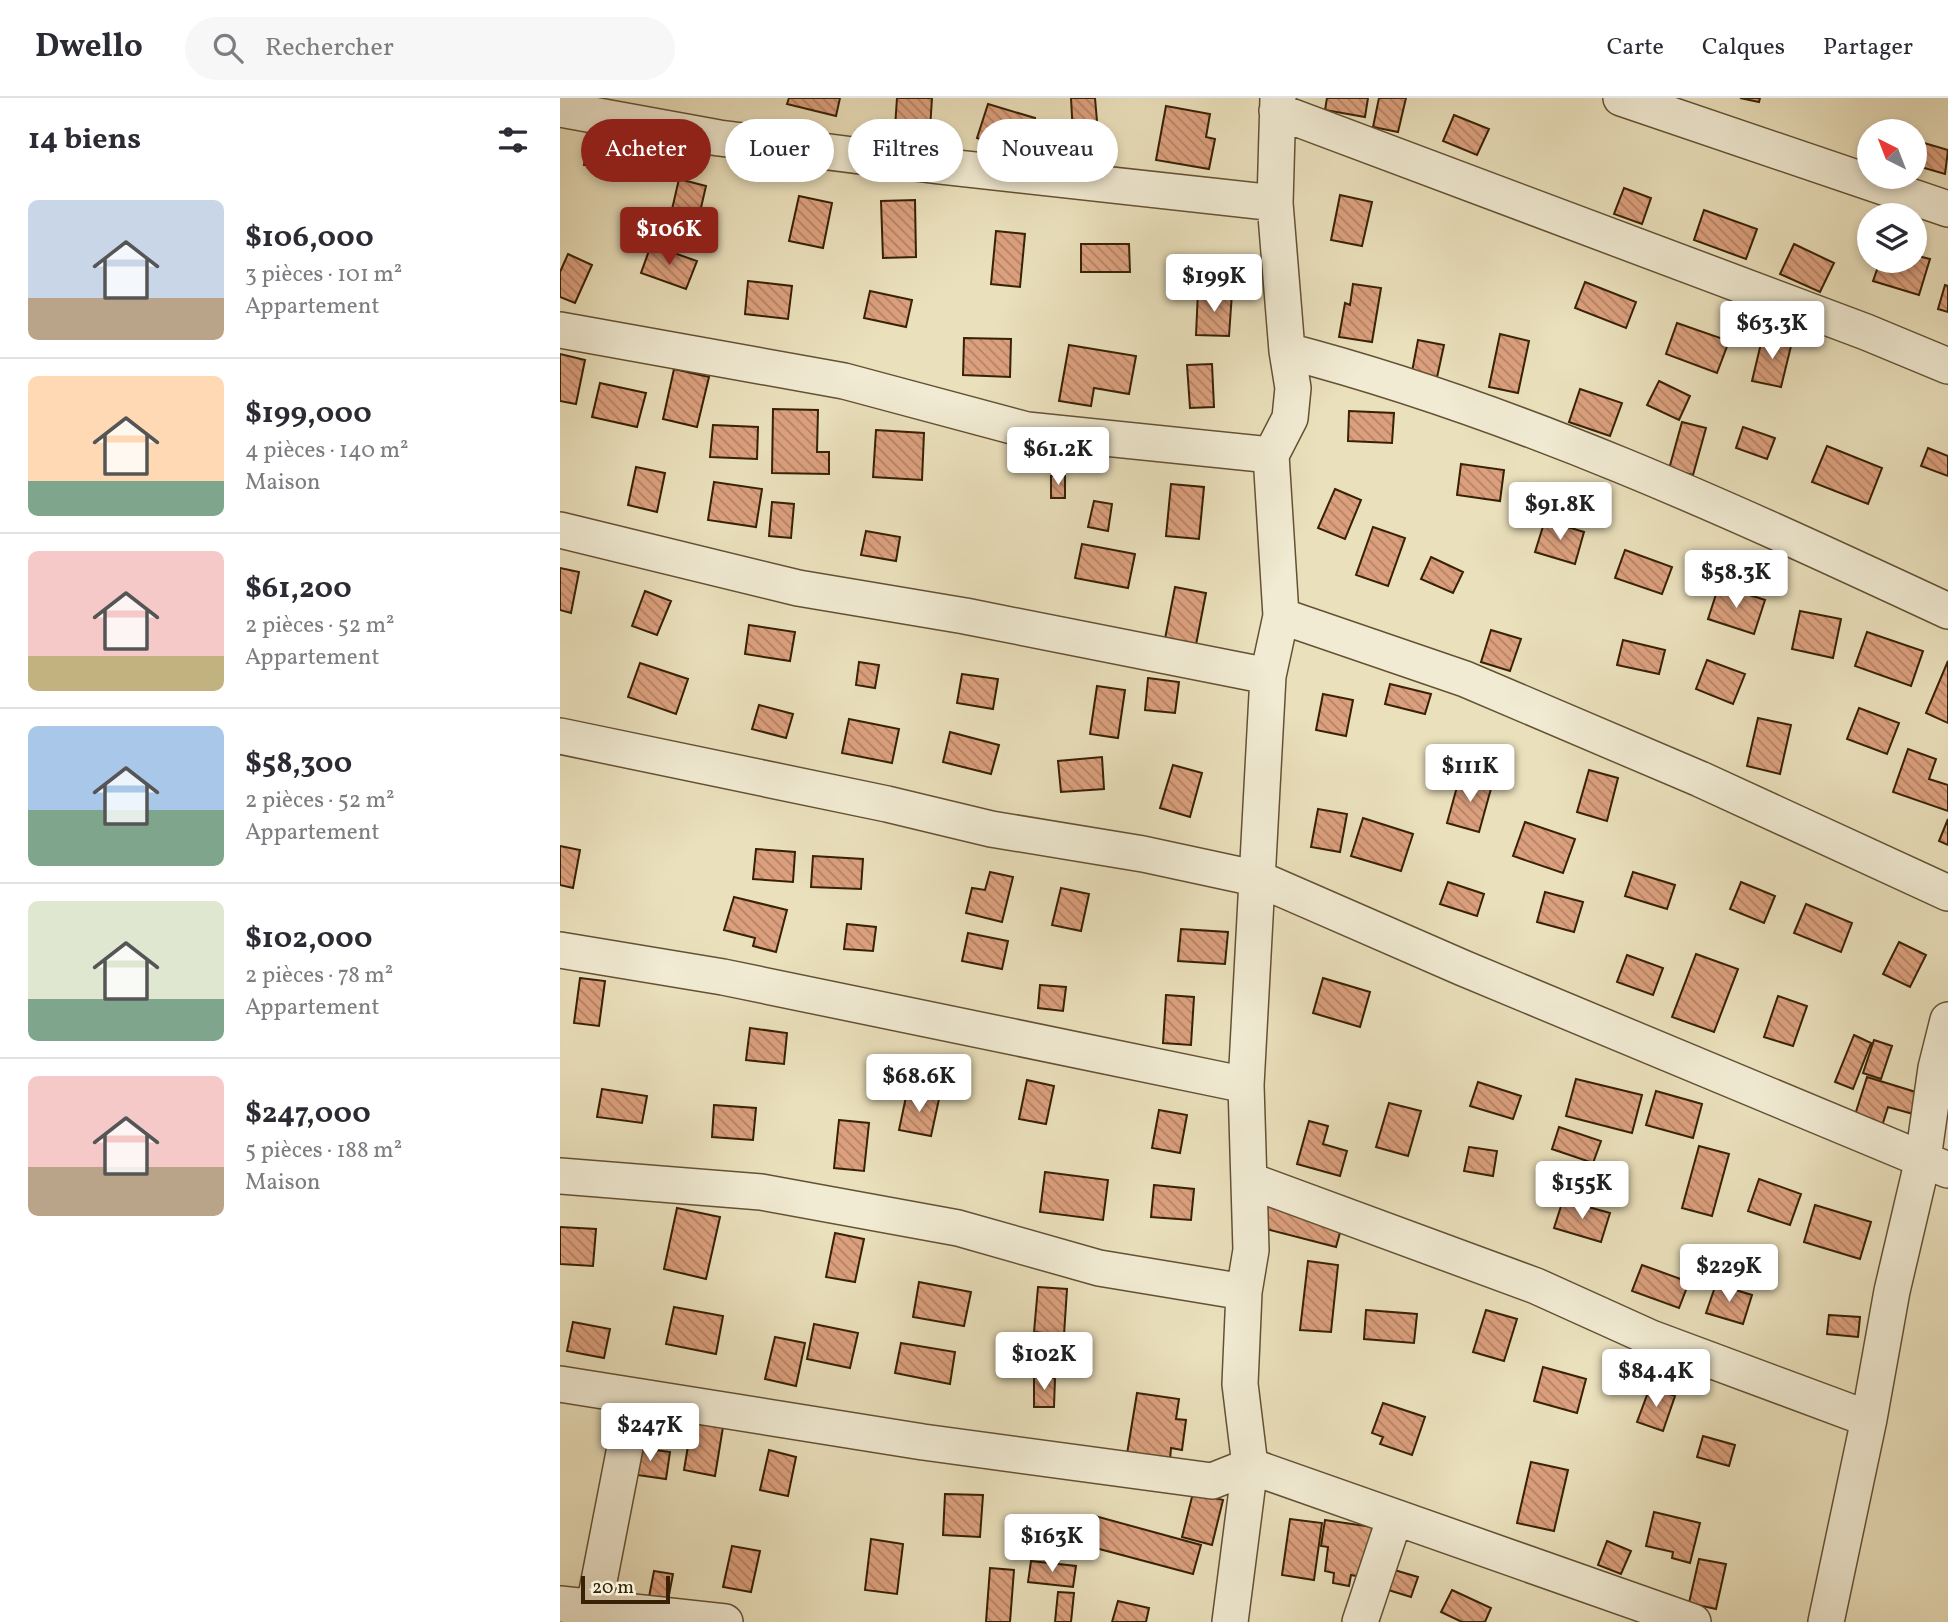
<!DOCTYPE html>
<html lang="fr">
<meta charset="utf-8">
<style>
:root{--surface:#fff;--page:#f7f7f7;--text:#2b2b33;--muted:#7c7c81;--line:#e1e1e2;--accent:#8f2418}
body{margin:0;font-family:Vollkorn,serif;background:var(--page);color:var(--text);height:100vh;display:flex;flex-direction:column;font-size:26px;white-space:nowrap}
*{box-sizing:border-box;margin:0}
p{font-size:23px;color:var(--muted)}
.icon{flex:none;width:38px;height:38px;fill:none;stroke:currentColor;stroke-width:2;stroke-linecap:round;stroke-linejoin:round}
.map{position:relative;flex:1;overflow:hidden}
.drawer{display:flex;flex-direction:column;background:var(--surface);width:560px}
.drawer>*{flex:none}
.hud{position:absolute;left:21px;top:21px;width:665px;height:63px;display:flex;gap:14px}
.needle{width:46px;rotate:318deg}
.controls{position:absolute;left:1297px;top:21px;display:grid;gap:14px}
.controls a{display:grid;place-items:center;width:70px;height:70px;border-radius:50%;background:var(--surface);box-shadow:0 4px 10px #0003;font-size:35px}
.scale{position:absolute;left:21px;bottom:18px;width:89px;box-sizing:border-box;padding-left:7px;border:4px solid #382105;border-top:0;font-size:19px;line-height:24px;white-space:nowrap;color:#382105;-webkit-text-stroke:5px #f1ebd3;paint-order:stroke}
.price{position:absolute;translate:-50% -60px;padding:0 16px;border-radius:7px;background:#fff;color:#222;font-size:23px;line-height:46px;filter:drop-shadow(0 2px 4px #0008)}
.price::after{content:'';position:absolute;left:50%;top:42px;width:21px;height:16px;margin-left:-10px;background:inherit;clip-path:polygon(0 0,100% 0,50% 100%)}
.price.active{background:var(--accent);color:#fff}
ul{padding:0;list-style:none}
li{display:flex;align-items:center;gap:21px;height:175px;padding:0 28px}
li+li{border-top:2px solid var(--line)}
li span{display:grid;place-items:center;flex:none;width:196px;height:140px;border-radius:10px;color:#555}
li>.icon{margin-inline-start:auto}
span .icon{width:84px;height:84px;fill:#fffc;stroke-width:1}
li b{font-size:30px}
h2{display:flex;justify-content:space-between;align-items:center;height:84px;padding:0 28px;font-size:30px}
.tag{padding:0 24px;border-radius:32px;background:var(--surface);box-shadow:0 4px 10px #0003;font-size:24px;line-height:63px}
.tag.active{background:var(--accent);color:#fff}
header{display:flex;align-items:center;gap:42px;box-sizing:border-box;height:98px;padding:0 35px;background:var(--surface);border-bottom:2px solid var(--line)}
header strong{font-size:33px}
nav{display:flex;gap:38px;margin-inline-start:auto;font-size:24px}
.search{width:490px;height:63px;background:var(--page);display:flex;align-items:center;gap:18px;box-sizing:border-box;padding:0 24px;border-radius:38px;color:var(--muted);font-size:26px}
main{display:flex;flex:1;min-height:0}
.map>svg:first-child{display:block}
.building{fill:url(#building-back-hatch);stroke:#382105;stroke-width:2}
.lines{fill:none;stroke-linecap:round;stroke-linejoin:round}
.minor-casing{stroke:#645133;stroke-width:38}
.minor{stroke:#f1ebd3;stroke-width:35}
</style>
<header>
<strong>Dwello</strong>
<div class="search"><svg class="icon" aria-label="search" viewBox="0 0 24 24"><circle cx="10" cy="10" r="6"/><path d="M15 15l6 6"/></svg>Rechercher</div>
<nav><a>Carte</a><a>Calques</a><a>Partager</a></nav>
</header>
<main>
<section class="drawer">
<h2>14 biens<svg class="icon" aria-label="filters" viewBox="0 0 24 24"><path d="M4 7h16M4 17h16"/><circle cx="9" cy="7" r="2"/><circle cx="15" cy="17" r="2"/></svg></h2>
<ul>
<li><span style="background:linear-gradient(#c9d6e8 70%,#b9a48a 0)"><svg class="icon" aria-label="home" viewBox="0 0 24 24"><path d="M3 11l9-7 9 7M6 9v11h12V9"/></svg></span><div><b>$106,000</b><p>3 pièces · 101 m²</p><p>Appartement</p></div></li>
<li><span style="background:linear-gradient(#ffd9b3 75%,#7fa58c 0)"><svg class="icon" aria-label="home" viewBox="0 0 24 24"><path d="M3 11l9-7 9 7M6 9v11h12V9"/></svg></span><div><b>$199,000</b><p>4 pièces · 140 m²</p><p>Maison</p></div></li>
<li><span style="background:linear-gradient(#f6c9c9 75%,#c2b280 0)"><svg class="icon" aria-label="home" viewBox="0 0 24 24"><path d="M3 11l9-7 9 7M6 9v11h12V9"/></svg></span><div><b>$61,200</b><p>2 pièces · 52 m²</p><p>Appartement</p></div></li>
<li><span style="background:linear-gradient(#a9c7e8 60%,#7fa58c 0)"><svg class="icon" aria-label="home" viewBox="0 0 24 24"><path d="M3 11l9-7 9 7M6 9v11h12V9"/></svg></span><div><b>$58,300</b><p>2 pièces · 52 m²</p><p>Appartement</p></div></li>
<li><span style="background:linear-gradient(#dfe7d0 70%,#7fa58c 0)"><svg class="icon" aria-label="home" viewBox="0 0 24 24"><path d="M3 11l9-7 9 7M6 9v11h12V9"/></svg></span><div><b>$102,000</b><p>2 pièces · 78 m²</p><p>Appartement</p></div></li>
<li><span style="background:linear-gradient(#f6c9c9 65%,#b9a48a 0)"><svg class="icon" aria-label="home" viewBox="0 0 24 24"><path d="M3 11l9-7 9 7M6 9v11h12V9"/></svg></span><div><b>$247,000</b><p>5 pièces · 188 m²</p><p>Maison</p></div></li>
</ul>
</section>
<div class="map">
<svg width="1388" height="1524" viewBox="0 0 1388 1524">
<defs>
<pattern id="building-back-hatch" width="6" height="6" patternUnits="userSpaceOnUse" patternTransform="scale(1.75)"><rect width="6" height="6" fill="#dca07e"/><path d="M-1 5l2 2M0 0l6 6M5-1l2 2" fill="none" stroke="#b38265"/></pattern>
</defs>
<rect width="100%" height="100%" fill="#eae0bc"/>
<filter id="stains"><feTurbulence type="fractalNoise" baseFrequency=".00286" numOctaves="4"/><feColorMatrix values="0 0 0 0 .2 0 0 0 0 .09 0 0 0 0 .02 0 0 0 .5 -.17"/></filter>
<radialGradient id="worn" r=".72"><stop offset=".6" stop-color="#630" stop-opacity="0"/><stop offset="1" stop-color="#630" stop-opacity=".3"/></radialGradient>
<path class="building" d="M229 0H280L276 18 227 6Z
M337 0H372L369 47 334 44Z
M511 0H535L538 35 513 37Z
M767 0H808L805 19 765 12Z
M819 0H846L838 34 813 29Z
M1180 0H1200L1199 4Z
M428 6 475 20 465 54 417 40Z
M606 8 650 16 646 39 655 41 649 71 596 62Z
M894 17 929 31 917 57 883 43Z
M29 41 50 45 45 70 24 67Z
M1354 42 1388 52 1385 76 1354 67Z
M119 81 146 88 137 127 110 120Z
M1064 90 1091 100 1082 126 1054 116Z
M780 97 812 104 802 148 771 142Z
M239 98 272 105 263 150 229 143Z
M355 102 356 159 323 160 321 103Z
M1144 112 1197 131 1186 161 1134 142Z
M436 133 465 136 460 189 431 186Z
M521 146H569L570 174H521Z
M1234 146 1274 165 1260 194 1220 176Z
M91 147 137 163 126 191 81 175Z
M8 156 32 167 15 205 0 199V174Z
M1354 157 1370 161 1359 197 1313 183 1320 163H1354Z
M188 183 232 188 228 221 185 216Z
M1025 184 1076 204 1066 230 1015 210Z
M793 186 821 190 812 244 779 239 785 205 790 207Z
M1385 187 1388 188V214L1378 211Z
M310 193 352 202 346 229 304 220Z
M638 193 672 195 669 238 636 237Z
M1117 225 1169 243 1157 275 1106 256Z
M940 236 969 243 958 295 929 289Z
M1203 237 1232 244 1221 289 1192 283Z
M404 240 451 241 450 279 403 277Z
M858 242 884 247 876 284 851 279Z
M509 247 576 258 569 296 534 290 531 308 499 303Z
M0 256 25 262 16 306 0 303Z
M652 266 654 309 630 310 627 267Z
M114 271 149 279 137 329 103 321Z
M1099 283 1130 298 1119 322 1087 307Z
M40 285 86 295 77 329 32 319Z
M1020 291 1062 305 1050 338 1009 324Z
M213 311 258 312 257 354H269V376L212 375Z
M789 313 834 315 832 345 788 343Z
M1122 324 1146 330 1133 377 1109 371Z
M153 327 198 329 197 361 150 359Z
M1183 329 1215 340 1207 361 1176 350Z
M316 332 364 335 362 382 313 379Z
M1267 348 1322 370 1308 406 1252 384Z
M1368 350 1388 358V378L1361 368Z
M901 366 944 372 940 403 897 397Z
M76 369 105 375 97 414 68 407Z
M491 378H505V400H491Z
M154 384 202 391 196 429 148 422Z
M611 386 644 389 639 441 606 438Z
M775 391 801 402 785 441 758 430Z
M534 403 552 406 548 433 528 429Z
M212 404 234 406 231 440 209 438Z
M985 422 1024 434 1015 466 975 454Z
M813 429 845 440 828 488 796 477Z
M306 433 340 439 336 463 301 457Z
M522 446 575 456 568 490 515 480Z
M1065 452 1112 469 1102 496 1055 480Z
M871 459 903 474 893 495 861 481Z
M0 470 19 474 11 515 0 512Z
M1159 487 1205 502 1194 536 1148 521Z
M615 489 646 495 635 552 604 546Z
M85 493 111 503 97 537 72 528Z
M1240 513 1281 521 1273 560 1232 551Z
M189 527 235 534 230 563 185 556Z
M931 532 961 541 950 573 921 564Z
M1307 534 1363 553 1351 588 1295 568Z
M1063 542 1105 552 1099 576 1057 567Z
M1147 562 1185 576 1173 606 1136 591Z
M1388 563V625L1366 615Z
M299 564 319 567 315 590 296 587Z
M80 565 128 581 116 616 68 599Z
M402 576 438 581 433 611 397 605Z
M588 580 619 584 615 615 585 612Z
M830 586 871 596 865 616 825 606Z
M537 588 565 592 558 640 530 636Z
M763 596 793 602 786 638 756 632Z
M199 607 233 616 226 640 192 631Z
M1299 610 1339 625 1327 656 1287 641Z
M1198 620 1231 627 1220 676 1187 668Z
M289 621 339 631 332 665 282 655Z
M390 634 439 647 431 676 383 664Z
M1348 651 1376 661 1369 681 1388 687V713L1333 694Z
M542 659 544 691 501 694 498 663Z
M613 667 642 675 630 719 600 710Z
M1029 672 1058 680 1047 723 1017 714Z
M900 678 932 687 919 734 887 725Z
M758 711 787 716 780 754 751 749Z
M803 720 853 736 841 773 791 758Z
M1388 721V747L1379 743Z
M965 724 1015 741 1003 775 953 758Z
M0 748 20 752 13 790 0 787Z
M196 751 235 754 233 784 193 781Z
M253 758 303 761 301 791 251 789Z
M430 774 453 779 442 824 406 815 412 790 425 792Z
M1073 774 1115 787 1107 811 1065 798Z
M888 784 924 796 917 818 880 806Z
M1181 784 1215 798 1204 825 1170 811Z
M501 790 529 796 521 833 492 827Z
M985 794 1023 804 1014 834 977 824Z
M174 799 227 812 216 854 193 848 195 840 164 832Z
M1246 806 1292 825 1281 854 1234 835Z
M287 826 316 829 313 853 284 851Z
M621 831 668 834 665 866 618 863Z
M408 835 448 843 442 871 402 863Z
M1339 844 1366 857 1350 889 1323 876Z
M1136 856 1178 871 1154 934 1112 919Z
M1067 857 1103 870 1093 897 1057 884Z
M20 880 45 883 39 928 14 925Z
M763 880 810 894 800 929 753 915Z
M480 887 506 889 503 913 478 910Z
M606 897 634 899 631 947 603 945Z
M1218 898 1247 908 1233 948 1204 939Z
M190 930 227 935 224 966 186 962Z
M1294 937 1311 945 1293 991 1275 984Z
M1314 942 1332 948 1321 981 1303 975Z
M1307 979 1359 995 1353 1016 1328 1009 1322 1028 1294 1020Z
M1016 981 1082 997 1072 1035 1006 1018Z
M467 982 494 988 486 1026 459 1021Z
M918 984 961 998 953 1021 910 1008Z
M42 991 87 998 82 1025 37 1019Z
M1096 993 1142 1006 1133 1040 1086 1027Z
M347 994 379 1001 371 1038 339 1032Z
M829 1005 861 1013 848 1058 816 1049Z
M154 1007 196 1010 193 1042 152 1039Z
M599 1012 627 1017 620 1055 592 1050Z
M279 1022 309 1025 304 1073 274 1070Z
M749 1023 768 1028 763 1046 787 1053 780 1078 737 1066Z
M999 1029 1041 1043 1033 1065 992 1051Z
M1139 1048 1169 1056 1152 1118 1122 1110Z
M909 1049 937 1053 933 1078 904 1073Z
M485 1074 548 1082 543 1122 480 1114Z
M1199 1081 1241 1096 1230 1127 1188 1113Z
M594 1087 634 1091 631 1122 591 1119Z
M1003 1102 1050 1115 1041 1144 994 1130Z
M709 1105 783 1124 776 1149 702 1130Z
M1255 1107 1311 1124 1300 1161 1244 1144Z
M117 1110 160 1119 146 1181 104 1171Z
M0 1129 36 1131 33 1168 0 1166Z
M275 1135 304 1141 295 1184 266 1179Z
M748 1163 778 1167 771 1234 740 1232Z
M1082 1167 1129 1184 1119 1210 1072 1193Z
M359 1184 411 1194 404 1228 353 1219Z
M1156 1186 1192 1197 1183 1226 1146 1215Z
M478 1189 507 1191 504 1237 474 1234Z
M114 1209 163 1218 156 1256 106 1246Z
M806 1212 857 1216 854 1245 804 1241Z
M926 1212 957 1221 944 1263 913 1254Z
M1269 1217 1300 1219 1298 1239 1267 1236Z
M13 1224 50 1231 44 1260 7 1253Z
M254 1226 298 1235 290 1270 247 1261Z
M215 1239 245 1245 236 1288 205 1281Z
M341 1245 395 1254 390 1286 335 1275Z
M983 1269 1026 1281 1017 1315 974 1303Z
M474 1279 495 1280 494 1309H474Z
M1090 1289 1115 1298 1103 1333 1077 1324Z
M577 1295 619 1301 616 1321 626 1322 622 1352 611 1350 610 1362 567 1356Z
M823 1305 865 1319 852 1357 820 1346 823 1339 812 1335Z
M132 1324 163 1329 155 1378 124 1372Z
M1143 1338 1175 1347 1169 1368 1137 1359Z
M74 1349 110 1354 106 1381 70 1376Z
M209 1352 236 1359 228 1398 200 1392Z
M971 1364 1008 1372 994 1433 957 1425Z
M633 1395 663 1402 652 1447 622 1439Z
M385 1396 423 1397 420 1439 383 1437Z
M1094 1414 1140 1425 1130 1465 1112 1460 1113 1454 1086 1448Z
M535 1418 641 1447 633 1476 528 1448Z
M730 1421 762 1425 754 1482 722 1477Z
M765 1422 819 1430 801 1479 791 1477 789 1488 773 1485 774 1475 765 1473 768 1449 761 1448Z
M311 1441 343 1446 337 1496 305 1492Z
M1047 1443 1071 1453 1061 1476 1038 1467Z
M172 1448 200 1453 191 1494 163 1489Z
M1139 1461 1166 1466 1156 1511 1129 1505Z
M471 1463 516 1468 513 1489 468 1484Z
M430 1470 454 1472 450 1524H426Z
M831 1471 858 1479 851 1499 825 1491Z
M94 1473 113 1476 108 1502 89 1499Z
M892 1492 931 1510 925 1524H902L881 1514Z
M498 1494 514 1495 511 1524H495Z
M558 1503 589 1510 586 1524H552Z"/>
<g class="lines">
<g class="minor-casing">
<path id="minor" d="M1061 0 1388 111
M0 11 159 40 379 68 715 105
M717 13 1306 234 1388 268
M0 232 284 283 467 332 711 357
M727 253C957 313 1173 413 1388 513
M0 432 238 490 405 518 708 578
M721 518 905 581 1140 681 1388 795
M0 638 327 706 431 731 583 756 699 781 903 870 1388 1072
M0 852 163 879 686 987
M0 1078 201 1094 398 1130 539 1170 684 1194
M691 1083 976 1188 1091 1240 1309 1321
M0 1286 363 1344 652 1383 690 1368 1133 1524
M0 1506 165 1524
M31 1524 75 1298
M670 1524 690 1368 680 1286 684 1194 691 1152 686 987 708 578 721 518 711 357 730 320 733 290 727 253 715 105 718 0
M800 1524 835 1419
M1266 1524 1309 1321 1332 1193 1363 1061 1376 970 1388 922"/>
</g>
<use href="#minor" class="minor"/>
</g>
<rect width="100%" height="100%" filter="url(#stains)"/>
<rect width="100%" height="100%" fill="url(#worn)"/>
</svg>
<div class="controls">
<a><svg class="needle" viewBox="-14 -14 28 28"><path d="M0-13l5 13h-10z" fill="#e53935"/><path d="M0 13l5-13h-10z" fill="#7c7c81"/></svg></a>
<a><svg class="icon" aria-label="layers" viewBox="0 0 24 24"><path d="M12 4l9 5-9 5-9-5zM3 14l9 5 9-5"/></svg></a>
</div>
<div class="scale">20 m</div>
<b class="price active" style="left:109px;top:169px">$106K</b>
<b class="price" style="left:654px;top:216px">$199K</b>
<b class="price" style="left:1212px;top:263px">$63.3K</b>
<b class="price" style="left:498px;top:389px">$61.2K</b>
<b class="price" style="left:1000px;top:444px">$91.8K</b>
<b class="price" style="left:1176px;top:512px">$58.3K</b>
<b class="price" style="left:910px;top:706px">$111K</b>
<b class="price" style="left:359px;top:1016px">$68.6K</b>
<b class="price" style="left:1022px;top:1123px">$155K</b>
<b class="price" style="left:1169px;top:1206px">$229K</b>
<b class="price" style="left:484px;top:1294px">$102K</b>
<b class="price" style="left:1096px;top:1311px">$84.4K</b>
<b class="price" style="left:90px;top:1365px">$247K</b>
<b class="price" style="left:492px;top:1476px">$163K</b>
<div class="hud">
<a class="tag active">Acheter</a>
<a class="tag">Louer</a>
<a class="tag">Filtres</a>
<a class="tag">Nouveau</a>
</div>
</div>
</main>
